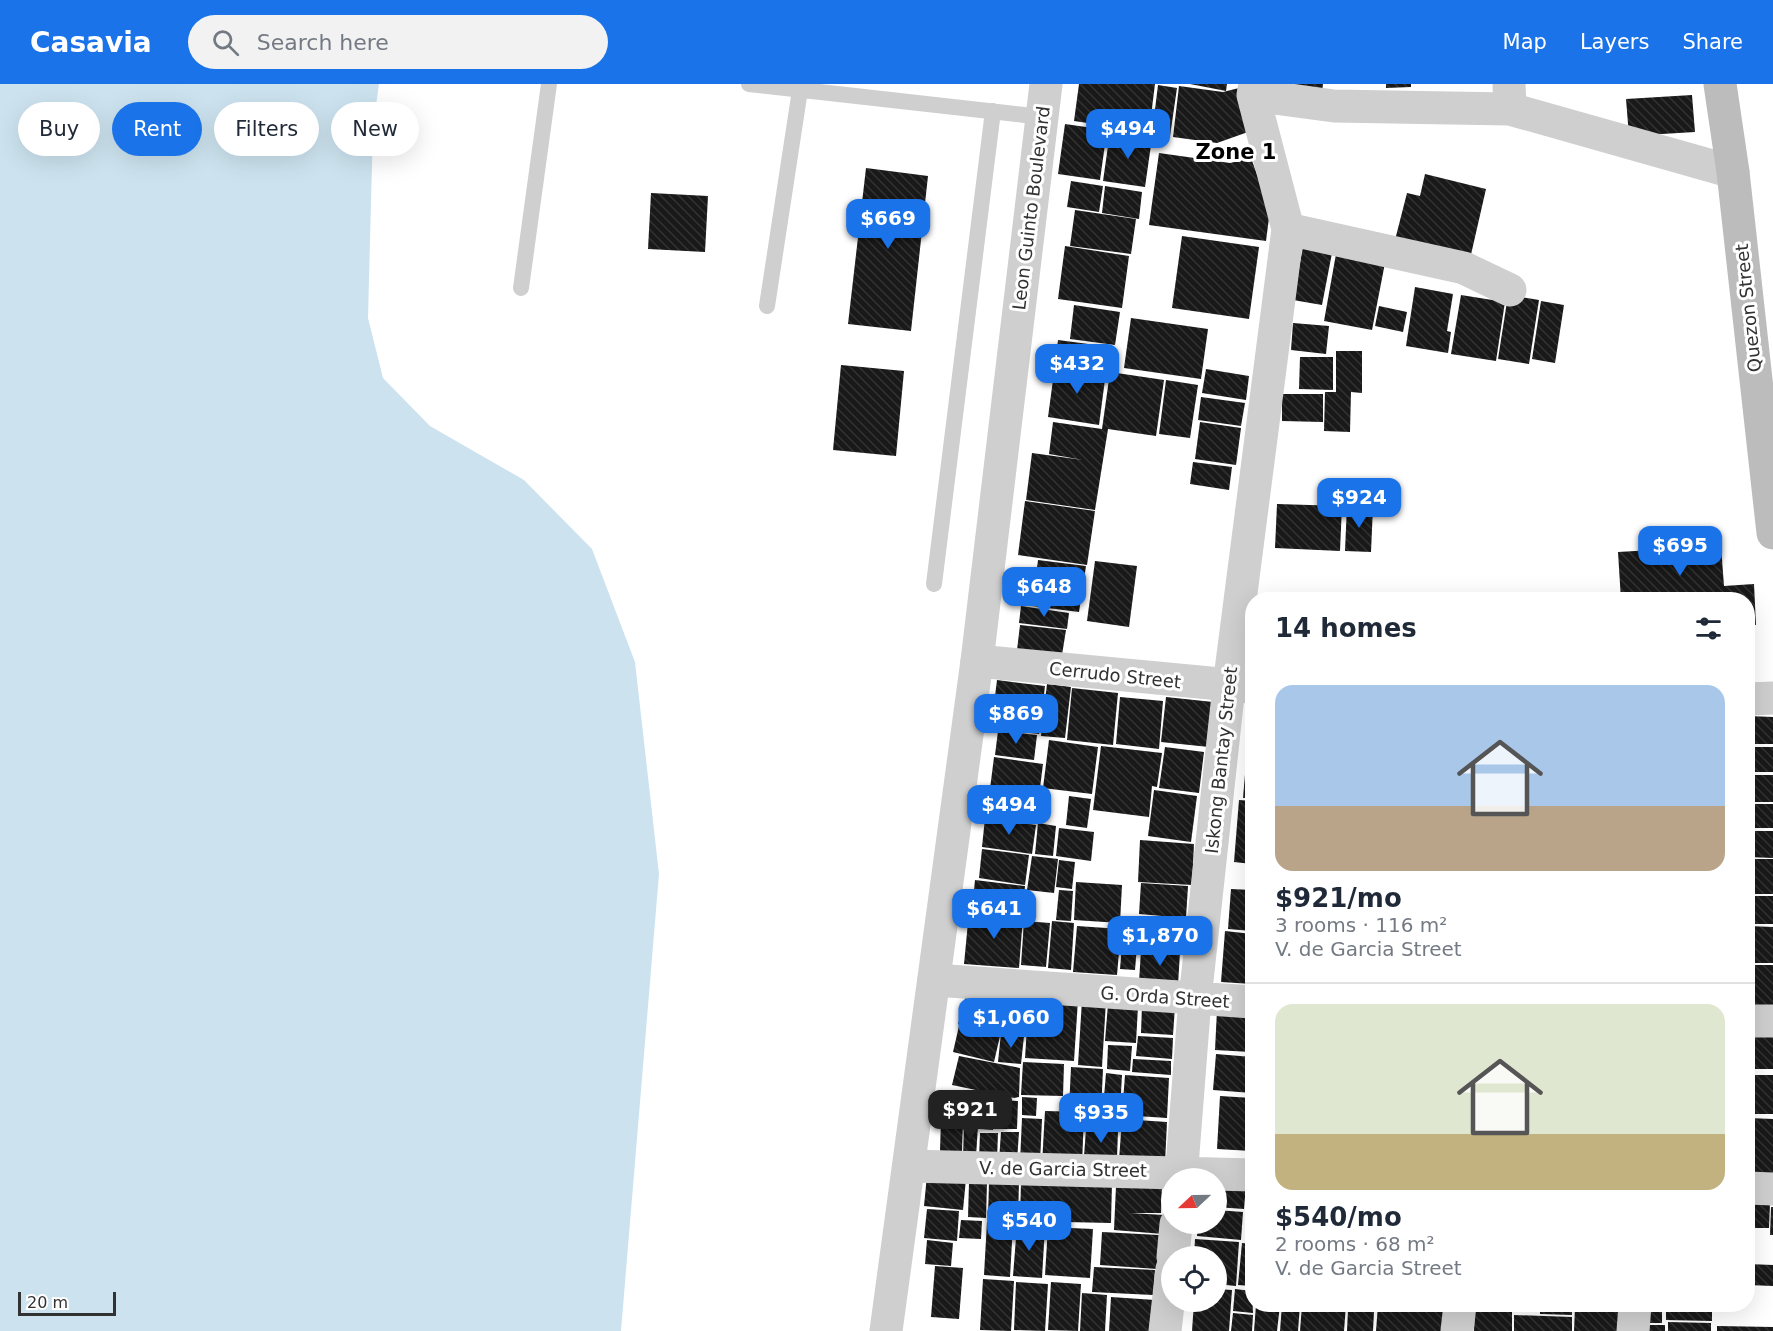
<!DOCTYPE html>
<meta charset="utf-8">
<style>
:root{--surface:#fff;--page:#f2f2f3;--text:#1f2937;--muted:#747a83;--line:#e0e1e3;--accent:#1a73e8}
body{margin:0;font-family:"DejaVu Sans",sans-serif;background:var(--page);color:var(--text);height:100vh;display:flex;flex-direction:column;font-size:22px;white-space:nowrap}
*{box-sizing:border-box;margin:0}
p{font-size:20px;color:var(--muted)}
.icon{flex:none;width:33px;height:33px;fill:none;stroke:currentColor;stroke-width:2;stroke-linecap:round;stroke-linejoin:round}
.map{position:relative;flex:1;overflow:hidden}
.panel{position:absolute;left:1245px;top:508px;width:510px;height:720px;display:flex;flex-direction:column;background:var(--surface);border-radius:24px;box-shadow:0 6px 24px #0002}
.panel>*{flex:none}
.guide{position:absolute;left:18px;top:18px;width:570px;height:54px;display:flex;gap:12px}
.needle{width:39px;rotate:248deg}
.controls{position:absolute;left:1161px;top:1084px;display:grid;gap:12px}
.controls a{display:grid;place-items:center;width:66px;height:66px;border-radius:50%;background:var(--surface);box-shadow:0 6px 24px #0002;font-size:30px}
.scale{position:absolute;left:18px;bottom:15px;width:98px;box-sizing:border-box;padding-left:6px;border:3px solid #323232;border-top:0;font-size:16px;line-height:21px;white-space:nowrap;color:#323232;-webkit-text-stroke:4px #fff;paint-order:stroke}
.price{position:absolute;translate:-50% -51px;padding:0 14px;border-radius:12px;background:var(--accent);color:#fff;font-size:20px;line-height:39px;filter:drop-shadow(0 2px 3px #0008)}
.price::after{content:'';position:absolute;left:50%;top:36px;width:18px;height:14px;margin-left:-9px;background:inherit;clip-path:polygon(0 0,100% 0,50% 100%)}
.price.active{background:#222;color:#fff}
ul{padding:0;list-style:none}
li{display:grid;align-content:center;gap:12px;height:318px;padding:0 30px}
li+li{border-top:2px solid var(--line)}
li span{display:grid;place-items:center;height:186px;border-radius:18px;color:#555}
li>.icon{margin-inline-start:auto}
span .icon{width:108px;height:108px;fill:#fffc;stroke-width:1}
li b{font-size:26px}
h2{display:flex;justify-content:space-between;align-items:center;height:72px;padding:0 30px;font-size:26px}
.tag{padding:0 21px;border-radius:27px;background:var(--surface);box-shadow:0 6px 24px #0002;font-size:21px;line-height:54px}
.tag.active{background:var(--accent);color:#fff}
header{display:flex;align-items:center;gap:36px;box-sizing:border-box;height:84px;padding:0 30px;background:var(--accent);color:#fff}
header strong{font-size:28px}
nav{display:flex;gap:33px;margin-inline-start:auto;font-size:21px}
.search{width:420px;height:54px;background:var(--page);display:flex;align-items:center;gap:15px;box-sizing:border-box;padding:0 21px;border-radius:33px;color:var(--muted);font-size:22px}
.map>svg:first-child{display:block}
.water{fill:#cce3ef}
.building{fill:url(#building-back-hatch)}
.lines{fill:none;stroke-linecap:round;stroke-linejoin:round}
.service{stroke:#cfcfcf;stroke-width:16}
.minor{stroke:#cfcfcf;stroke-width:33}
.tertiary{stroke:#cfcfcf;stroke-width:33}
.secondary{stroke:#bcbcbc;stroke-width:33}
.labels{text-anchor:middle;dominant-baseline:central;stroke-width:6;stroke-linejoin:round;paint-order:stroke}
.street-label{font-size:18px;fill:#323232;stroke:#fff}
.quarter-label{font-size:21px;font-weight:bold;fill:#000;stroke:#fff}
</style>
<header>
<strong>Casavia</strong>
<div class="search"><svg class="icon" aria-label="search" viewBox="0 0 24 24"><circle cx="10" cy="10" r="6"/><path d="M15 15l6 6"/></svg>Search here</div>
<nav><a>Map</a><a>Layers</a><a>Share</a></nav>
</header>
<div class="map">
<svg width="1773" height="1247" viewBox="0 0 1773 1247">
<defs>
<pattern id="building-back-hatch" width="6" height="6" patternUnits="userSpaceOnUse" patternTransform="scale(1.5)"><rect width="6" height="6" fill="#191919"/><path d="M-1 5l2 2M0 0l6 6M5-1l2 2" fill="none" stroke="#323232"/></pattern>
</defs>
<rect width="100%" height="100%" fill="#fff"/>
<path class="water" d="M0 0H379L373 43 368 234 383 294 430 342 524 396 592 465 635 578 659 790 621 1247H0Z"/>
<path class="building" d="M1079 0H1155L1149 48 1074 37Z
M1190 0H1227L1226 7Z
M1273 0H1323L1322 9Z
M1386 0H1411V3L1386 4Z
M1158 1 1177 4 1170 52 1152 50Z
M1179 2 1223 8 1239 4 1248 48 1217 59 1173 53Z
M1692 11 1695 48 1629 52 1626 15Z
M1065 40 1107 46 1100 96 1058 90Z
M1110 48 1152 54 1145 103 1103 97Z
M1159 69 1230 79 1251 74 1270 126 1266 157 1149 141Z
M866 84 928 92 911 247 848 240Z
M1425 90 1486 105 1470 175 1395 156 1407 109 1420 112Z
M1071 97 1103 102 1099 128 1067 123Z
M1105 102 1142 108 1139 135 1102 129Z
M651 109 708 112 705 168 648 165Z
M1075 126 1136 135 1131 170 1070 162Z
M1182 152 1259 163 1249 235 1172 224Z
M1065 162 1129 172 1122 224 1058 215Z
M1303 163 1332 169 1322 221 1293 216Z
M1336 170 1385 179 1372 246 1324 237Z
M1415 203 1453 210 1447 247 1451 248 1448 269 1406 262Z
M1461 211 1505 218 1496 277 1451 270Z
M1508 211 1539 216 1529 280 1498 275Z
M1541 217 1564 221 1555 279 1532 275Z
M1074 221 1120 228 1115 261 1070 255Z
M1379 222 1407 228 1403 248 1375 242Z
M1131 234 1208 245 1201 295 1124 284Z
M1293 239 1329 242 1326 270 1291 266Z
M1058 256 1111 263 1108 287 1055 279Z
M1336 267H1362V309L1351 308 1350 348 1324 347 1325 308H1336Z
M1300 273H1333V306L1299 305Z
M841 281 904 287 896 372 833 366Z
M1055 281 1106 288 1099 341 1048 333Z
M1206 285 1249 292 1246 316 1202 309Z
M1110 288 1164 296 1156 352 1108 345 1095 426 1026 416 1032 369 1083 376 1049 370 1053 338 1102 345Z
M1166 296 1198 301 1190 354 1159 350Z
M1282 310H1323V338L1282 337Z
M1201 313 1245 319 1241 342 1198 336Z
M1200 338 1241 344 1236 381 1195 375Z
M1193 378 1232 383 1229 406 1190 400Z
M1025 417 1095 427 1087 481 1018 471Z
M1277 420 1342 422 1340 467 1275 464Z
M1347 421 1373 423 1371 468 1345 467Z
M1721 462 1724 502 1754 500 1756 541H1748V516H1621L1618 468Z
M1038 476 1086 482 1079 528 1032 522Z
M1095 477 1137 482 1129 543 1087 537Z
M1519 508 1548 510 1547 516H1519Z
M1021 522 1069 529 1067 545 1019 539Z
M1020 541 1066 546 1062 571 1017 566Z
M997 596 1045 602 1039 650 991 644Z
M1047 600 1071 603 1065 654 1041 652Z
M1072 604 1118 609 1113 661 1067 656Z
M1120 613 1163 617 1159 665 1116 660Z
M1166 613 1213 618 1209 663 1161 658Z
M1251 630H1252V664H1248Z
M1748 632 1773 633V660H1748Z
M998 647 1037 651 1034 676 995 671Z
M1049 656 1098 663 1092 710 1043 704Z
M1101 662 1162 669 1157 703 1152 702 1149 733 1093 726Z
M1165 663 1204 668 1199 709 1159 704Z
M1748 663H1773V688H1748Z
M1247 667 1252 668V714H1243Z
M994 673 1043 680 1039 712 990 705Z
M1748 691H1773V718H1748Z
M1154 706 1197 712 1191 758 1148 752Z
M986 707 1025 712 1023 737 984 732Z
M1069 712 1091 715 1087 744 1066 741Z
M1239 716 1252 717V780L1234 778Z
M1748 720H1773V744H1748Z
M985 734 1036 741 1032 770 982 763Z
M1038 739 1056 742 1053 772 1035 770Z
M1059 744 1094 748 1091 777 1056 772Z
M1748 747H1773V774L1748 773Z
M1140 756 1194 760 1192 801 1138 798Z
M982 765 1029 771 1025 801 979 794Z
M1032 772 1058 775 1054 809 1027 806Z
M1748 775H1773V810H1748Z
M1059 776 1075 778 1072 805 1056 803Z
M975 796 1025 802 1022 832 972 826Z
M1076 798 1122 801 1120 839 1074 836Z
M1141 799 1188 802 1186 834 1139 830Z
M1231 805 1252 806V847L1228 845Z
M1059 806 1073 807 1071 837 1056 836Z
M1748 812H1773V840H1748Z
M969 828 1023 833 1019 884 964 880Z
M1142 832 1183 835 1181 867 1140 864Z
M1024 837 1050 839 1046 883 1021 881Z
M1052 837 1074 839 1071 886 1048 884Z
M1077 842 1121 845 1117 891 1073 888Z
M1748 842 1773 843V879H1748Z
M1225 847 1252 850V900L1221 898Z
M1122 861 1137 862 1135 886 1120 885Z
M1141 866 1180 868 1178 901 1139 898Z
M1748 881H1773V925H1748Z
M1001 910 1002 920 998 949 958 940 966 911Z
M1029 913 1078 916 1074 977 1025 974Z
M1082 916 1106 917 1102 983 1078 981Z
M1004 917 1025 918 1023 949 1002 947Z
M1108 920 1138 922 1136 959 1105 957Z
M1142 921 1175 923 1173 951 1141 949Z
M1217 926 1252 928 1251 968 1215 966Z
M959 942 1000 952 994 978 953 968Z
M1001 949 1024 952 1021 980 998 978Z
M1748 950H1773V985H1748Z
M1138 952 1173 954 1172 975 1136 972Z
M1108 961 1132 962 1130 987 1107 985Z
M1216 970 1252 973V1009L1213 1006Z
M959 972 1020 984 1019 1013 1014 1014 952 1001Z
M1133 975 1171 977V991L1132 988Z
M1023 978 1064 980 1063 1012 1021 1011Z
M1071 983 1103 985 1101 1028 1120 1029 1119 1046 1086 1044 1088 1026 1069 1025Z
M1106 989 1122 991 1120 1026 1103 1025Z
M1125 991 1169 994 1167 1034 1122 1031Z
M1748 991H1773V1030H1748Z
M967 1011 994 1012 993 1046 980 1045 981 1038 965 1037Z
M1220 1012 1252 1014V1067L1217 1065Z
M1022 1013 1037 1014 1036 1032 1022 1031Z
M996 1016 1018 1017 1017 1045H994Z
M1045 1027 1084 1028 1082 1082 1042 1080Z
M1022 1034 1042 1035 1040 1079 1020 1078Z
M1748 1034 1773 1035V1091H1748Z
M941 1035 963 1036 962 1068 940 1067Z
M1122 1035 1167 1038 1165 1079 1119 1076Z
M964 1040 978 1041 976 1073H963Z
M1086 1045 1118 1047 1117 1074 1084 1072Z
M1001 1048H1019L1017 1077H999Z
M980 1049H998L997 1075 979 1074Z
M927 1091 966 1095 963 1126 924 1122Z
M989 1097 1019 1098 1018 1135H988Z
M1021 1097 1112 1099 1111 1139 1020 1137Z
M1216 1098 1246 1101 1244 1125 1216 1123Z
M969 1099H987L986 1134 968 1133Z
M1249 1101H1252V1156L1245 1155Z
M1116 1102H1162L1161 1129H1130L1164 1131 1163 1150 1114 1146Z
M1748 1115 1770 1120 1769 1144H1748Z
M1771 1123H1773V1151H1770Z
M927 1125 959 1127 957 1157 924 1154Z
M1216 1126 1243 1128 1241 1156 1197 1152 1198 1140H1216Z
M961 1136 982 1137 981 1155 959 1154Z
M987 1138 1013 1140 1010 1193 984 1191Z
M1017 1141 1045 1143 1042 1194 1013 1192Z
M1048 1143 1093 1145 1090 1194 1045 1191Z
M1102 1148 1159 1151 1157 1185 1100 1181Z
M1195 1155 1239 1158 1236 1202 1216 1200V1173H1194Z
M927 1156 953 1159 951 1182 925 1180Z
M1242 1159 1252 1160V1202L1238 1201Z
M1748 1180 1773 1181V1202L1748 1201Z
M935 1182 963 1184 959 1235 931 1233Z
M1094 1183 1155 1186 1153 1211 1092 1208Z
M983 1195 1014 1197 1011 1247 980 1246Z
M1016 1198 1048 1200 1045 1247 1014 1246Z
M1051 1198 1081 1200 1078 1247 1048 1246Z
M1216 1205 1232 1206 1229 1247H1192L1194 1218H1216Z
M1235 1205 1252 1207 1253 1229 1233 1227Z
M1082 1209 1107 1211 1105 1247H1080Z
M1111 1213 1155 1216 1153 1247H1109Z
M1256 1221H1280L1277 1247H1254Z
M1282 1221H1300L1298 1247H1280Z
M1302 1221H1346L1344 1247H1300Z
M1378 1221 1447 1227 1446 1247H1376Z
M1416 1221H1449V1226L1416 1223Z
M1540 1221H1572V1231L1540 1230Z
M1645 1221H1662V1239H1644Z
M1666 1221H1712V1237L1666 1236Z
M1475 1223 1512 1224V1247H1474Z
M1575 1223 1628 1225 1627 1247H1574Z
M1348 1226 1374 1228 1373 1247H1347Z
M1233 1229 1253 1231 1252 1247H1231Z
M1514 1231 1572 1233V1247H1514Z
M1668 1238 1711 1239V1247H1668Z
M1646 1241H1665V1247H1646Z
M1717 1242 1773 1243V1247H1717Z"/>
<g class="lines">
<path class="service" d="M749 0 1042 33
M521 204 549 0
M767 222 800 6
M934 500 993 27"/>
<path class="minor" d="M1253 11 1334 22 1510 25 1509 0
M1510 25 1733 88
M1288 145 1464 184 1510 206
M977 577 1252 603
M1748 615 1773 614
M934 896 1252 918
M1748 937H1773
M909 1082 1252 1091
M1181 1095 1195 915 1229 602 1288 145 1253 11 1255 0
M1748 1104 1773 1105
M1173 1173 1176 1140
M1165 1247 1172 1185
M1457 1247 1460 1221
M1633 1247 1635 1221"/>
<path class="tertiary" d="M886 1247 977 577 1046 0"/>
<path class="secondary" d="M1720 0 1733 88 1773 449"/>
</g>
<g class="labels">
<g class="street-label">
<text transform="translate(1031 124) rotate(-83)">Leon Guinto Boulevard</text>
<text transform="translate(1748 224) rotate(-96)">Quezon Street</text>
<text transform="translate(1115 591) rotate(6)">Cerrudo Street</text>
<text transform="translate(1221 676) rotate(-84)">Iskong Bantay Street</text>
<text transform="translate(1165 913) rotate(4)">G. Orda Street</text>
<text transform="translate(1063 1085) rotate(1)">V. de Garcia Street</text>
</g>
<g class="quarter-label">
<text x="1236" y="68">Zone 1</text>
</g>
</g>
</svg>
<div class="controls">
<a><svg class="needle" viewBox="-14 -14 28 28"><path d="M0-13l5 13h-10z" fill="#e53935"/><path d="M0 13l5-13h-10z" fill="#747a83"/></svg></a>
<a><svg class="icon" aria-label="locate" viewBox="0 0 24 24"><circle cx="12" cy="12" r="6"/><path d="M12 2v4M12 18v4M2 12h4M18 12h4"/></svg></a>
</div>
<div class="scale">20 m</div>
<b class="price" style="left:1128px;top:76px">$494</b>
<b class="price" style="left:888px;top:166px">$669</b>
<b class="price" style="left:1077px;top:311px">$432</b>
<b class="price" style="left:1359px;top:445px">$924</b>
<b class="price" style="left:1680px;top:493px">$695</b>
<b class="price" style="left:1044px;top:534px">$648</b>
<b class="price" style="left:1016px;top:661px">$869</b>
<b class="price" style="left:1009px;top:752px">$494</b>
<b class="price" style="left:994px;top:856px">$641</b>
<b class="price" style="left:1160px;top:883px">$1,870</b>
<b class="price" style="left:1011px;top:965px">$1,060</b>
<b class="price active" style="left:970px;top:1057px">$921</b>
<b class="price" style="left:1101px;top:1060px">$935</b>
<b class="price" style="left:1029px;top:1168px">$540</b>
<div class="guide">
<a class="tag">Buy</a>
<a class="tag active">Rent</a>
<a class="tag">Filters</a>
<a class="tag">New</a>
</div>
<section class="panel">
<h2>14 homes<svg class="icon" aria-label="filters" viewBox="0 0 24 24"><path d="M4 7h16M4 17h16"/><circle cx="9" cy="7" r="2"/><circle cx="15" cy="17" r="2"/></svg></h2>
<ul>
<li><span style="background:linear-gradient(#a9c7e8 65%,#b9a48a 0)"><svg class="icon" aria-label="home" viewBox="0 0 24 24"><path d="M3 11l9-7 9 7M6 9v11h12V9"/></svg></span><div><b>$921/mo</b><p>3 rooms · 116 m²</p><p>V. de Garcia Street</p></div></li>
<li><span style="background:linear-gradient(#dfe7d0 70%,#c2b280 0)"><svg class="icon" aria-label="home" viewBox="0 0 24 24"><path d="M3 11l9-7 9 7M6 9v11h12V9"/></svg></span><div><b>$540/mo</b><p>2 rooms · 68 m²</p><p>V. de Garcia Street</p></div></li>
</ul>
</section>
</div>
